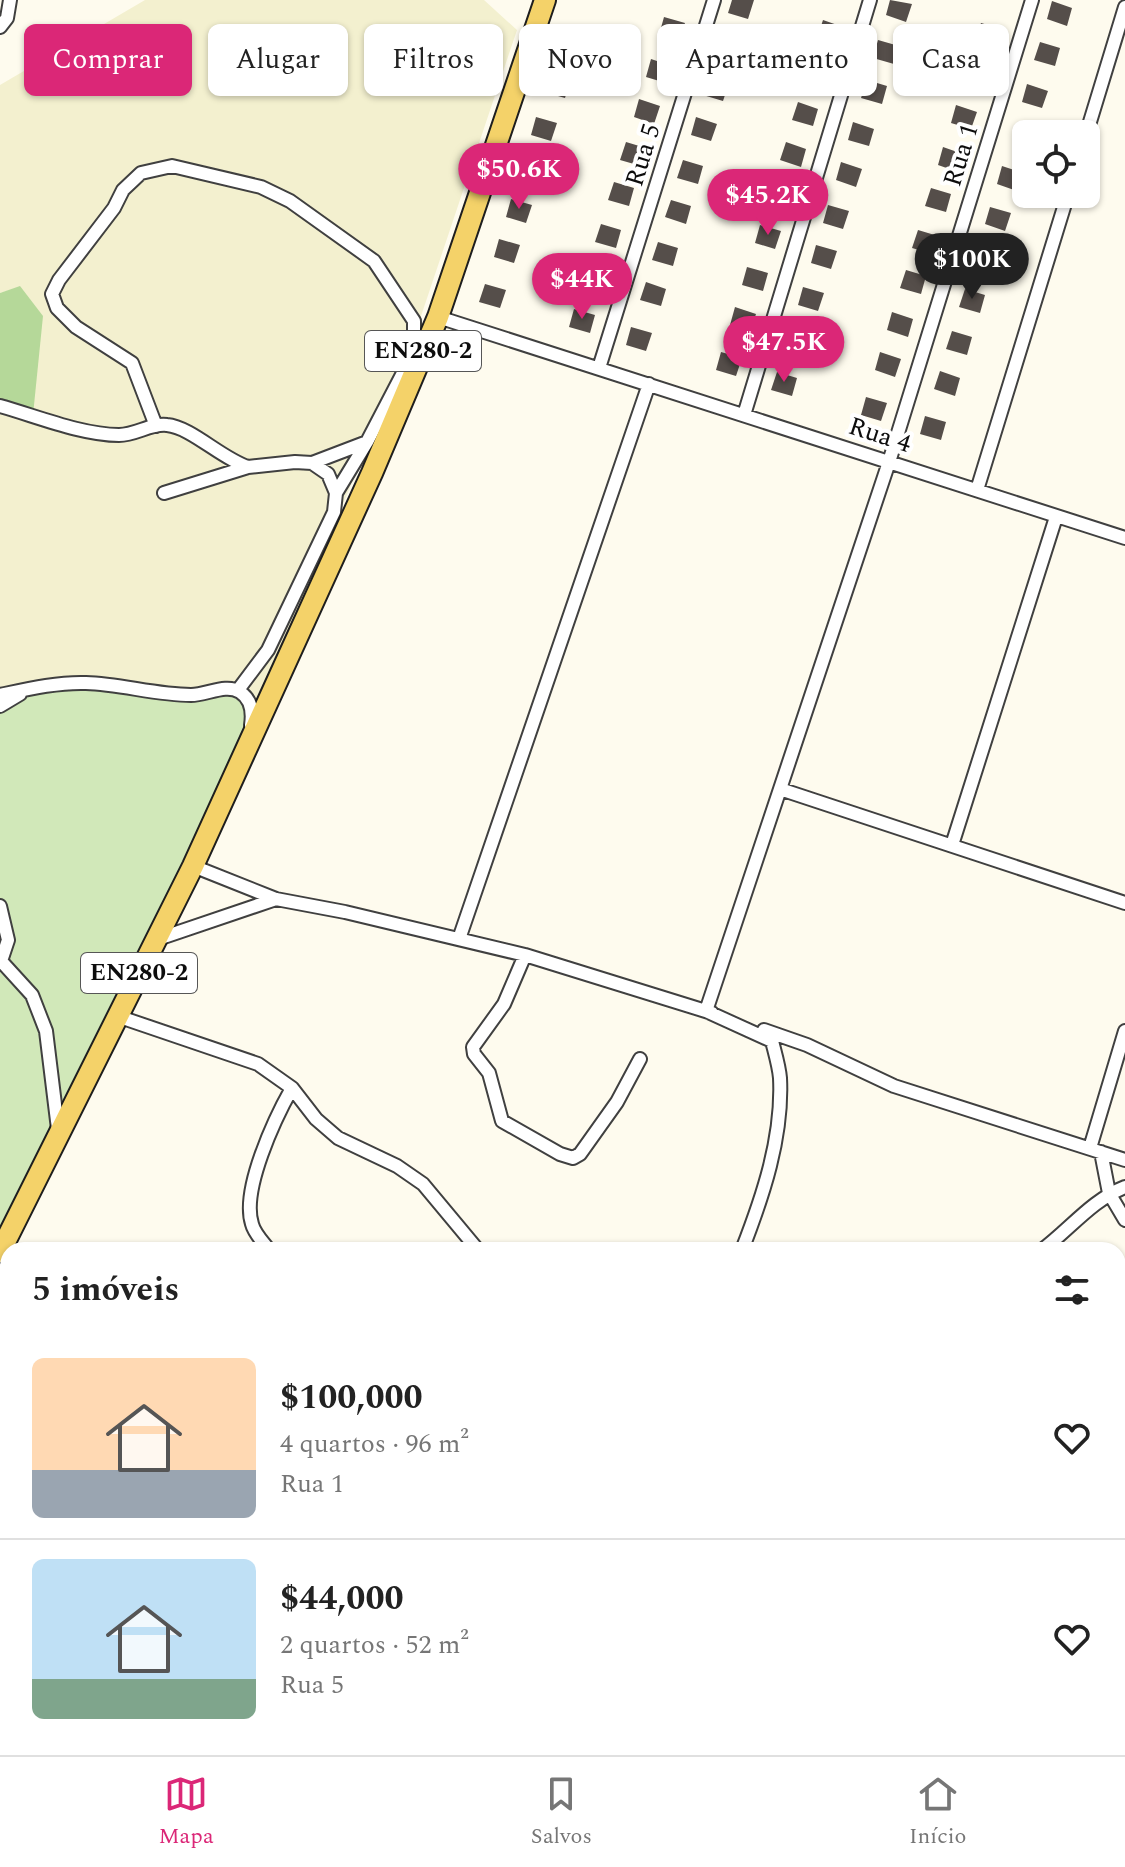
<!DOCTYPE html>
<html lang="pt">
<meta charset="utf-8">
<style>
:root{--surface:#fff;--page:#f2f2f2;--text:#222;--muted:#767676;--line:#e0e0e0;--accent:#db2777}
body{margin:0;font-family:Spectral,serif;background:var(--page);color:var(--text);height:100vh;display:flex;flex-direction:column;font-size:30px;white-space:nowrap}
*{box-sizing:border-box;margin:0}
p{font-size:26px;color:var(--muted)}
.icon{flex:none;width:44px;height:44px;fill:none;stroke:currentColor;stroke-width:2;stroke-linecap:round;stroke-linejoin:round}
.map{position:relative;flex:1;overflow:hidden}
.drawer{position:absolute;left:0px;top:1242px;width:1126px;height:514px;display:flex;flex-direction:column;background:var(--surface);border-radius:24px 24px 0 0;box-shadow:0 2px 6px #0004}
.drawer>*{flex:none}
.banner{position:absolute;left:24px;top:24px;width:1078px;height:72px;display:flex;gap:16px}
.controls{position:absolute;left:1012px;top:120px;display:grid;gap:16px}
.controls a{display:grid;place-items:center;width:88px;height:88px;border-radius:12px;background:var(--surface);box-shadow:0 2px 6px #0004;font-size:40px}
.price{position:absolute;translate:-50% -68px;padding:0 18px;border-radius:28px;background:var(--accent);color:#fff;font-size:26px;line-height:52px;filter:drop-shadow(0 2px 4px #0008)}
.price::after{content:'';position:absolute;left:50%;top:48px;width:24px;height:18px;margin-left:-12px;background:inherit;clip-path:polygon(0 0,100% 0,50% 100%)}
.price.on{background:#222;color:#fff}
ul{padding:0;list-style:none}
li{display:flex;align-items:center;gap:24px;height:200px;padding:0 32px}
li+li{border-top:2px solid var(--line)}
li span{display:grid;place-items:center;flex:none;width:224px;height:160px;border-radius:12px;color:#555}
li>.icon{margin-inline-start:auto}
span .icon{width:96px;height:96px;fill:#fffc;stroke-width:1}
li b{font-size:34px}
h2{display:flex;justify-content:space-between;align-items:center;height:96px;padding:0 32px;font-size:34px}
.pill{padding:0 28px;border-radius:12px;background:var(--surface);box-shadow:0 2px 6px #0004;font-size:28px;line-height:72px}
.pill.on{background:var(--accent);color:#fff}
.tabs{display:flex;justify-content:space-around;align-items:center;height:112px;border-top:2px solid var(--line);background:var(--surface);font-size:22px;color:var(--muted)}
.tabs a{display:grid;justify-items:center;gap:4px}
.tabs .on{color:var(--accent)}
.map>svg:first-child{display:block}
.farmland{fill:#f3f0cf}
.green{fill:#d1e8b9}
.forest{fill:#b5d899}
.building{fill:#554e4a}
.lines{fill:none;stroke-linecap:round;stroke-linejoin:round}
.street-casing{stroke:#404040;stroke-width:16}
.primary-casing{stroke:#1e1e1e;stroke-width:24}
.street{stroke:#fff;stroke-width:12}
.primary{stroke:#f4d269;stroke-width:20}
.labels{text-anchor:middle;dominant-baseline:central;stroke-width:8;stroke-linejoin:round;paint-order:stroke}
.shield{fill:#fff;stroke:#565656;stroke-width:2}
.shield-label{font-size:24px;font-weight:bold;fill:#0d0d0d}
.street-label{font-size:26px;fill:#0d0d0d;stroke:#fff}
</style>
<div class="map">
<svg width="1125" height="1755" viewBox="0 0 1125 1755">
<rect width="100%" height="100%" fill="#fefbee"/>
<path class="farmland" d="M145 0H484L517 30 414 337 253 715 0 706V402L20 287 0 293V85Z"/>
<path class="green" d="M84 683 151 691 238 690 248 699V743L0 1252V961L8 940 0 906V706L30 689Z"/>
<path class="forest" d="M20 286 43 316 33 415 0 402V293Z"/>
<path class="building" d="M732 0H754L748 19 728 13Z
M890 0 912 4 906 22 886 15Z
M1052 1 1072 8 1067 26 1047 19Z
M664 17 685 23 679 41 659 35Z
M823 20 843 27 838 44 817 38Z
M981 23 1001 29 996 47 975 41Z
M562 34 582 40 577 58 556 52Z
M721 35 742 41 736 59 716 53Z
M878 40 899 46 894 64 873 58Z
M1040 42 1060 48 1055 66 1034 60Z
M651 59 672 66 666 83 646 77Z
M811 60 831 66 826 84 805 78Z
M968 65 988 72 983 89 963 83Z
M550 74 570 81 565 98 544 92Z
M708 77 729 83 723 101 703 95Z
M867 80 887 86 882 104 861 98Z
M1027 84 1048 91 1042 108 1022 102Z
M639 99 660 106 654 124 634 117Z
M798 102 818 109 813 126 792 120Z
M956 105 977 112 971 129 951 123Z
M536 117 557 123 551 141 531 135Z
M696 117 717 124 711 141 691 135Z
M853 122 874 129 869 146 848 140Z
M626 142 646 148 641 166 620 160Z
M786 142 806 149 801 167 780 160Z
M943 147 963 154 958 172 938 165Z
M524 157 545 163 539 181 519 175Z
M683 160 703 166 698 184 677 178Z
M841 162 862 169 856 187 836 180Z
M1002 166 1023 173 1017 191 997 184Z
M614 182 634 188 629 206 608 200Z
M772 185 793 191 787 209 767 203Z
M931 188 951 194 946 212 925 206Z
M511 199 532 205 526 223 506 217Z
M671 200 691 206 686 224 665 217Z
M828 205 849 211 843 229 823 223Z
M990 207 1011 213 1005 231 985 224Z
M601 224 621 230 616 248 595 242Z
M760 225 781 231 775 249 755 243Z
M918 230 938 236 933 254 912 248Z
M499 239 520 245 514 263 494 257Z
M658 242 678 248 673 266 652 260Z
M816 245 837 251 831 269 811 263Z
M977 249 997 255 992 273 971 267Z
M589 264 609 271 604 289 583 282Z
M747 267 768 273 763 291 742 285Z
M906 270 926 276 921 294 900 288Z
M646 282 666 289 661 306 640 300Z
M485 284 506 290 500 308 479 302Z
M803 287 824 293 818 311 798 305Z
M965 289 985 295 980 313 959 307Z
M735 307 756 314 750 332 730 325Z
M574 309 595 315 590 333 569 327Z
M892 312 913 319 908 337 887 330Z
M631 327 652 333 646 351 626 345Z
M791 327 811 334 806 352 785 345Z
M952 331 972 337 967 355 946 349Z
M721 352 742 358 736 376 716 370Z
M880 352 901 359 895 377 875 370Z
M940 371 960 378 955 396 934 389Z
M777 372 797 378 792 396 771 390Z
M866 397 887 403 881 421 861 415Z
M925 416 946 422 941 440 920 434Z"/>
<g class="lines">
<g class="street-casing">
<path id="street" d="M0 27 7 18 10 0
M1086 135 1125 7
M438 317 1125 538
M599 368 714 0
M0 406C36 416 82 435 119 435 136 435 151 423 167 425 191 427 222 459 248 467
M744 415 870 0
M156 426 132 363 76 327 57 308 52 294 59 280 114 208 123 190 141 173 172 166 261 187 290 201 374 261 414 321V337L404 371 367 442 336 493 334 512 268 650 238 690
M312 463 328 474 336 493
M977 490 1068 194
M164 493 248 467 295 462 312 463 367 442
M0 695C28 689 58 682 86 683 121 684 156 695 191 695 207 695 226 683 240 692 251 699 253 712 251 725
M0 706 20 694
M780 789 1125 903
M952 845 1056 517
M193 866 276 899 345 912 525 955 712 1013
M0 906 8 940 1 961 32 995 46 1031 58 1129
M158 939 276 899
M459 939 649 384
M525 955 504 1004 473 1047 474 1054 489 1073 502 1121 560 1154 573 1158 580 1154 617 1102 640 1059
M117 1016 258 1064 292 1088 316 1119 338 1138 397 1166 423 1184 478 1250
M764 1030 807 1045 894 1086 1125 1160
M1090 1148 1125 1031
M1101 1152 1109 1193 1125 1220
M269 1250C263 1242 254 1233 252 1224 241 1190 275 1118 292 1088
M742 1250C763 1196 783 1137 780 1078 779 1066 775 1053 772 1041L706 1011 889 462 1032 0
M1042 1250C1070 1229 1092 1200 1125 1187
M1118 1362 1125 1352
M277 1748 281 1755
M377 1755 384 1748
M706 1755 707 1748
M877 1755 881 1748"/>
</g>
<g class="primary-casing">
<path id="primary" d="M0 1252 193 866 372 473 438 317 545 0"/>
</g>
<use href="#street" class="street"/>
<use href="#primary" class="primary"/>
</g>
<g class="labels">
<g class="shield">
<rect x="365" y="331" width="116" height="40" rx="6"/>
<rect x="81" y="953" width="116" height="40" rx="6"/>
</g>
<g class="shield-label">
<text x="423" y="351">EN280-2</text>
<text x="139" y="973">EN280-2</text>
</g>
<g class="street-label">
<text transform="translate(643 155) rotate(-73)">Rua 5</text>
<text transform="translate(961 155) rotate(-73)">Rua 1</text>
<text transform="translate(880 435) rotate(18)">Rua 4</text>
</g>
</g>
</svg>
<div class="controls">
<a><svg class="icon" aria-label="locate" viewBox="0 0 24 24"><circle cx="12" cy="12" r="6"/><path d="M12 2v4M12 18v4M2 12h4M18 12h4"/></svg></a>
</div>
<b class="price" style="left:519px;top:211px">$50.6K</b>
<b class="price" style="left:768px;top:237px">$45.2K</b>
<b class="price on" style="left:972px;top:301px">$100K</b>
<b class="price" style="left:582px;top:321px">$44K</b>
<b class="price" style="left:784px;top:384px">$47.5K</b>
<div class="banner">
<a class="pill on">Comprar</a>
<a class="pill">Alugar</a>
<a class="pill">Filtros</a>
<a class="pill">Novo</a>
<a class="pill">Apartamento</a>
<a class="pill">Casa</a>
</div>
<section class="drawer">
<h2>5 imóveis<svg class="icon" aria-label="filters" viewBox="0 0 24 24"><path d="M4 7h16M4 17h16"/><circle cx="9" cy="7" r="2"/><circle cx="15" cy="17" r="2"/></svg></h2>
<ul>
<li><span style="background:linear-gradient(#ffd9b3 70%,#9aa5b1 0)"><svg class="icon" aria-label="home" viewBox="0 0 24 24"><path d="M3 11l9-7 9 7M6 9v11h12V9"/></svg></span><div><b>$100,000</b><p>4 quartos · 96 m²</p><p>Rua 1</p></div><svg class="icon" aria-label="heart" viewBox="0 0 24 24"><path d="M12 20l-8-8c-3-5 5-10 8-4 3-6 11-1 8 4z"/></svg></li>
<li><span style="background:linear-gradient(#bfe0f5 75%,#7fa58c 0)"><svg class="icon" aria-label="home" viewBox="0 0 24 24"><path d="M3 11l9-7 9 7M6 9v11h12V9"/></svg></span><div><b>$44,000</b><p>2 quartos · 52 m²</p><p>Rua 5</p></div><svg class="icon" aria-label="heart" viewBox="0 0 24 24"><path d="M12 20l-8-8c-3-5 5-10 8-4 3-6 11-1 8 4z"/></svg></li>
</ul>
</section>
</div>
<nav class="tabs">
<a class="on"><svg class="icon" aria-label="map" viewBox="0 0 24 24"><path d="M3 6l6-2 6 2 6-2v14l-6 2-6-2-6 2zM9 4v14M15 6v14"/></svg>Mapa</a>
<a><svg class="icon" aria-label="saved" viewBox="0 0 24 24"><path d="M7 4h10v16l-5-4-5 4z"/></svg>Salvos</a>
<a><svg class="icon" aria-label="home" viewBox="0 0 24 24"><path d="M3 11l9-7 9 7M6 9v11h12V9"/></svg>Início</a>
</nav>
